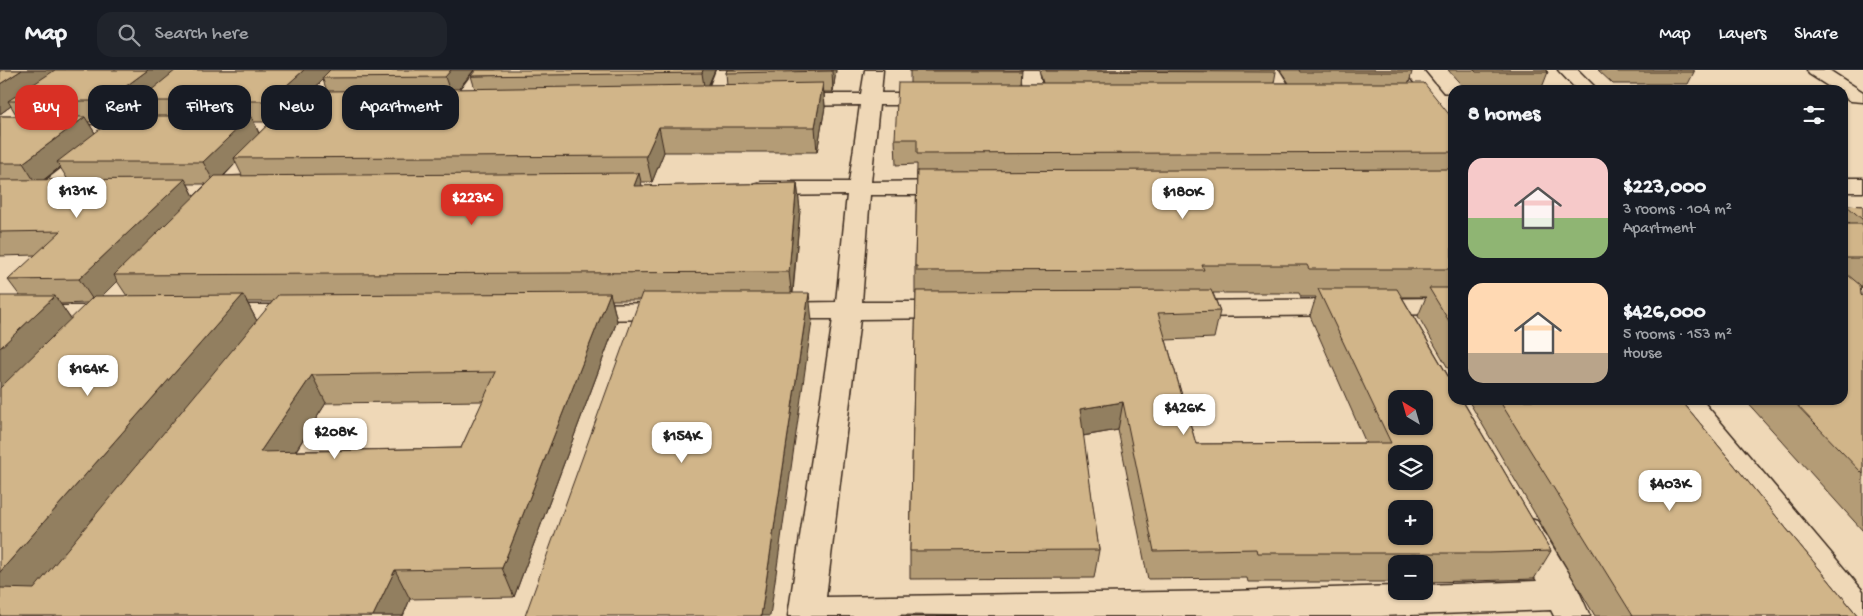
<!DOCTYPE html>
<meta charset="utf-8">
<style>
:root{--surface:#171b24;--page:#20242c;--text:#f1f3f6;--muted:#9ea1a6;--line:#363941;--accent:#d93025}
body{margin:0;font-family:"Gochi Hand",sans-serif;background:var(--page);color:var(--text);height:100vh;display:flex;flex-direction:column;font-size:19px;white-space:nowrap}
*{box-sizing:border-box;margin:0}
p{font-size:16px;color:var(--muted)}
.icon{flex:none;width:28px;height:28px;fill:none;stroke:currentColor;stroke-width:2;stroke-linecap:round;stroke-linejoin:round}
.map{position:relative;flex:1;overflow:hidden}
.side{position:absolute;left:1448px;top:15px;width:400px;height:320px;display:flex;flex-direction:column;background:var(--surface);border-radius:15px;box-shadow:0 1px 4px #0004}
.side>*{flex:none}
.top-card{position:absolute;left:15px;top:15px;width:475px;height:45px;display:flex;gap:10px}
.needle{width:32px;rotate:323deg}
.tools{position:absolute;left:1388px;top:320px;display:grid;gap:10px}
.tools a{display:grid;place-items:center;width:45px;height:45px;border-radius:10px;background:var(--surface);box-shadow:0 1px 4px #0004;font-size:25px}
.price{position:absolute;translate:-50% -42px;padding:0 11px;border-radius:10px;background:#fff;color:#222;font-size:16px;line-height:32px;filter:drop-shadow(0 1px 2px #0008)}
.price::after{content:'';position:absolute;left:50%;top:30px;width:15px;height:11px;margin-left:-8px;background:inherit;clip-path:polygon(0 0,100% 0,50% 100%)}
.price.current{background:var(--accent);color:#fff}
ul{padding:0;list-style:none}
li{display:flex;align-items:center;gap:15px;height:125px;padding:0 20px}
li span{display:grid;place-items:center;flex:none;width:140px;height:100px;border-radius:15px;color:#555}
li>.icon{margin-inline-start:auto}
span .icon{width:60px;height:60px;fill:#fffc;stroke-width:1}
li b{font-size:21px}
h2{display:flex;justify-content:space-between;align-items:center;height:60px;padding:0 20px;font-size:21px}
.tag{padding:0 18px;border-radius:15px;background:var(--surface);box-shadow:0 1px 4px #0004;font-size:18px;line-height:45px}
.tag.current{background:var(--accent);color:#fff}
header{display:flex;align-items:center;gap:30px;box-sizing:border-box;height:70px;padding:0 25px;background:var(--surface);border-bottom:1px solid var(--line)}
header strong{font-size:24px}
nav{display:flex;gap:28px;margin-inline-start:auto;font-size:18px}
.search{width:350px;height:45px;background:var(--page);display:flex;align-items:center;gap:12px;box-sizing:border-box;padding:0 18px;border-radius:15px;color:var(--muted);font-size:19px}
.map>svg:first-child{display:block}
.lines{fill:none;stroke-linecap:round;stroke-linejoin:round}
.street-casing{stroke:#3b2a1e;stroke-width:3}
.secondary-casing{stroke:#3b2a1e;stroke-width:3}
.street{fill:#efd8b7;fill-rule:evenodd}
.secondary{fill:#efd8b7;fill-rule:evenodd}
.wall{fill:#b49c76;stroke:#3b2a1e;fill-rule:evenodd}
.shaded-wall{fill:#927f60;stroke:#3b2a1e}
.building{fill:#d1b589;stroke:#3b2a1e;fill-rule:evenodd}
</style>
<header>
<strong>Map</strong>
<div class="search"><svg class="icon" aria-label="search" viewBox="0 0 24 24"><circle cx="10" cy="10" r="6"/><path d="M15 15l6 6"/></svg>Search here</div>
<nav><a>Map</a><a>Layers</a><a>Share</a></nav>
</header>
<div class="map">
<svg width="1863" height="546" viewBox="0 0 1863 546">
<rect width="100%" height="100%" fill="#efd8b7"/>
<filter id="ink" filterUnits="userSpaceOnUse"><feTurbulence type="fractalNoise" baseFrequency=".02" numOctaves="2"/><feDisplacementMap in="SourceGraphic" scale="10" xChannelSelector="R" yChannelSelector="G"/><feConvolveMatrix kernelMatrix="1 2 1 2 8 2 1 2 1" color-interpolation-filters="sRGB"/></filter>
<g filter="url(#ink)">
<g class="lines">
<g class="street-casing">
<path id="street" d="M475 0H494L466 39 459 41 452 39 449 35Z
M716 0H734L724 31 721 35 714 37 707 35 704 31Z
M865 0H883L881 23H935L942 25 945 29 942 33 935 35H879L871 112 953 111 961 113 964 118 961 123 953 125H870L862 232H953L962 234 966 240 962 246 953 248 860 249 826 527 1233 521 1396 516V521H1424V515L1537 511 1508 460 1513 451 1525 447 1537 451 1576 515 1590 546H1554L1551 540 1381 546H788L833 249H774L765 247 761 241 765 235 774 233 836 232 847 125 761 126 753 124 750 119 753 114 761 112H849L860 35 788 36 781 34 778 30 781 26 788 24H861Z
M1021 0H1039L1044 29 1041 33 1034 35 1027 33 1024 29Z
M1261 0H1279L1298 30 1295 34 1288 36 1281 34Z
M1558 0H1578L1598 20H1577Z
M1807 0H1829L1863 22V32L1851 31 1842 26V20H1834L1809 4Z
M1411 24H1452V36H1411L1404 34 1401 30 1404 26Z
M0 54 136 56 143 58 146 62 143 66 136 68 0 66Z
M96 77 104 78 107 83 104 88 52 128 44 130 36 128 33 123 36 118 88 78Z
M1842 108H1863V122H1842Z
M1842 217 1863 218V234L1842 233Z
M1452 228V244L1181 247 1172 245 1168 239 1172 233 1181 231Z
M673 233 682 235 686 241 682 247 673 249 576 250 567 248 563 242 567 236 576 234Z
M216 235H301L310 237 314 243 310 249 301 251H216L207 249 203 243 207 237Z
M0 236H113L122 238 126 244 122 250 113 252H0Z"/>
</g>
<g class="secondary-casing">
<path id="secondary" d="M1404 0H1423L1452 35V53L1445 51Z
M1671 330H1702L1863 521V546H1841Z"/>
</g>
<use href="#street" class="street"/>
<use href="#secondary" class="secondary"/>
</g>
<path class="wall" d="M0 0H474L458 19H475L471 6 715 0 708 15H727L726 3 727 0H836L833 22H824L825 37 817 82H664L652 112H641L642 116 797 113 800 140 793 223 812 251 639 230H612L617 251 514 527 410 529 403 546H0L20 226 8 210 36 185 0 186V46H17L11 36 0 44ZM323 10 327 21 313 20ZM140 35 146 46H126ZM88 52H110L95 63ZM254 52H271L259 63ZM236 93 242 105 224 106ZM60 97 68 110H44ZM188 114H206L194 126ZM117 211 127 226H102ZM247 232H272L257 251ZM87 233 71 249 60 234ZM483 331 461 378 296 381 326 333Z
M910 0H1022L1021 13H1043L1039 0H1275L1276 2 1274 13H1289L1280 0H1411L1412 2 1409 13 1452 48V305L1418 246 1426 227H1402L1551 481 1534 509 1473 511 1424 512V494H1396V512H1248L1247 508 1148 509 1118 360 1083 366 1099 480 1094 508 910 509V481L916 224H915V196L917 94 896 95 895 69 910 13ZM1213 223H1299L1301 227H1316L1310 246 1366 373 1196 374 1166 270 1214 268 1220 241Z
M1448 0H1546L1548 2 1541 20H1466Z
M1598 0H1694V2L1688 14H1613Z
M1846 135 1863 136V216H1860L1861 225 1863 227V461L1745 330H1842V154H1850L1842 148V141Z
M1468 330H1681L1858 546H1595Z"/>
<path class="shaded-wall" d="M22 0H65L8 31 11 36 0 44V14Z
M148 0H186L138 31 140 35 118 52 106 31Z
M304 0H334L322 8 323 10 278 52 269 31Z
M451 0H474L452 27 445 7Z
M703 0H715L705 23 702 3Z
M832 0H836L833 22 832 1Z
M823 13 825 37 817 82 815 57Z
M251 46 261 68 234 88 236 93 215 114 203 92Z
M85 47 98 68 57 92 60 97 37 115 23 93Z
M659 57 664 82 652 112 646 86Z
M639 103 645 129 634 116Z
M185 109 197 132 114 205 117 211 95 233 79 209Z
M797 113 800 140 792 229 789 202Z
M610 223 617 251 514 527 502 498Z
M809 223 812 251 770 546H761Z
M243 225 258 253 25 534 0 527V502Z
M55 226 74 254 0 327V278Z
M312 305 326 333 277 410 260 382Z
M1123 332 1118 360 1076 367 1080 339Z
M395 500 410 529 403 546H373Z"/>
<path class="building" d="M0 0H22L0 14Z
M55 0H148L106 31H8Z
M176 0H304L269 31H138Z
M330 0H451L445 7 322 8Z
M476 0H703L702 3 471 6Z
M727 0H832V1L726 3Z
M910 0H1022V1H910Z
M1046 0H1275L1276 2 1046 1Z
M1299 0H1411L1412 2H1300Z
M1474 0H1546L1548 2H1476Z
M1616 0H1694V2H1618Z
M823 13 815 57H659L646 86 234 88 304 19 330 21Z
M898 13H1424L1452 48V82L917 84V69H895Z
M0 46 85 47 23 93H0Z
M117 46H251L203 92H57Z
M1452 99V199H1309L1307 195H1202L1204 200 917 201V196H915L917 101Z
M639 103 634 116 797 113 789 202 114 205 215 106Z
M185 109 79 209 8 210 61 161 0 162V110Z
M1846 135 1863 136V150Z
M1842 154H1863V188H1842Z
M1842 200 1860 215 1861 225 1863 227V404L1792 330H1842Z
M1429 218H1452V256Z
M1318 219H1397L1452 313V330H1462L1551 481 1489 483H1257L1256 479 1154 481 1123 332 1080 339 1099 480 910 481 916 221 1211 220 1220 241 1158 243 1196 374 1391 373ZM1396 329H1424V356H1396ZM1396 384H1424V411H1396ZM1396 439H1424V466H1396Z
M610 223 502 498 395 500 373 546H0V518L34 519 278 225ZM496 302 461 378 260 382 312 305Z
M642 223H809L761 546H525Z
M243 225 0 502V318L94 226Z
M0 226H55L0 278Z
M1499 330H1681L1858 546H1633Z
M901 545 995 546H901Z"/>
</g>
</svg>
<div class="tools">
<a><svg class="needle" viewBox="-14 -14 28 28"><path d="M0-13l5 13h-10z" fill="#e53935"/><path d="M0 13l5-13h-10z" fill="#9ea1a6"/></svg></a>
<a><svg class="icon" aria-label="layers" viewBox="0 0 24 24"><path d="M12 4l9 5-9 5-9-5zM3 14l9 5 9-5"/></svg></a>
<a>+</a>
<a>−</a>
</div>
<b class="price" style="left:77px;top:149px">$131K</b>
<b class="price" style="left:1183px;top:150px">$180K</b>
<b class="price current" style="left:472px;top:156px">$223K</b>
<b class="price" style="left:88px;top:327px">$164K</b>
<b class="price" style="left:1184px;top:366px">$426K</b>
<b class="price" style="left:335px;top:390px">$208K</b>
<b class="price" style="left:682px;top:394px">$154K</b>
<b class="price" style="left:1670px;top:442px">$403K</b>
<div class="top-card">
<a class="tag current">Buy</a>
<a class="tag">Rent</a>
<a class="tag">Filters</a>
<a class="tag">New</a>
<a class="tag">Apartment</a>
</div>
<section class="side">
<h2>8 homes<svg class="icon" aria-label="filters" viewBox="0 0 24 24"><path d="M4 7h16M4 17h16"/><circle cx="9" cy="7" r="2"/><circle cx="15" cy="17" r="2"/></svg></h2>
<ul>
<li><span style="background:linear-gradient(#f6c9c9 60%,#8fb573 0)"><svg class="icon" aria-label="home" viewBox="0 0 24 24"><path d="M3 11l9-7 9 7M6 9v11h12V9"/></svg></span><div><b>$223,000</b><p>3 rooms · 104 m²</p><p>Apartment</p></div></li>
<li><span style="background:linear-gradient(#ffd9b3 70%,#b9a48a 0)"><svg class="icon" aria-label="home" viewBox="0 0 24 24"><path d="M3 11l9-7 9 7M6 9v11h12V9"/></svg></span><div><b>$426,000</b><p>5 rooms · 153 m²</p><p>House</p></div></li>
</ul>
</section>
</div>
